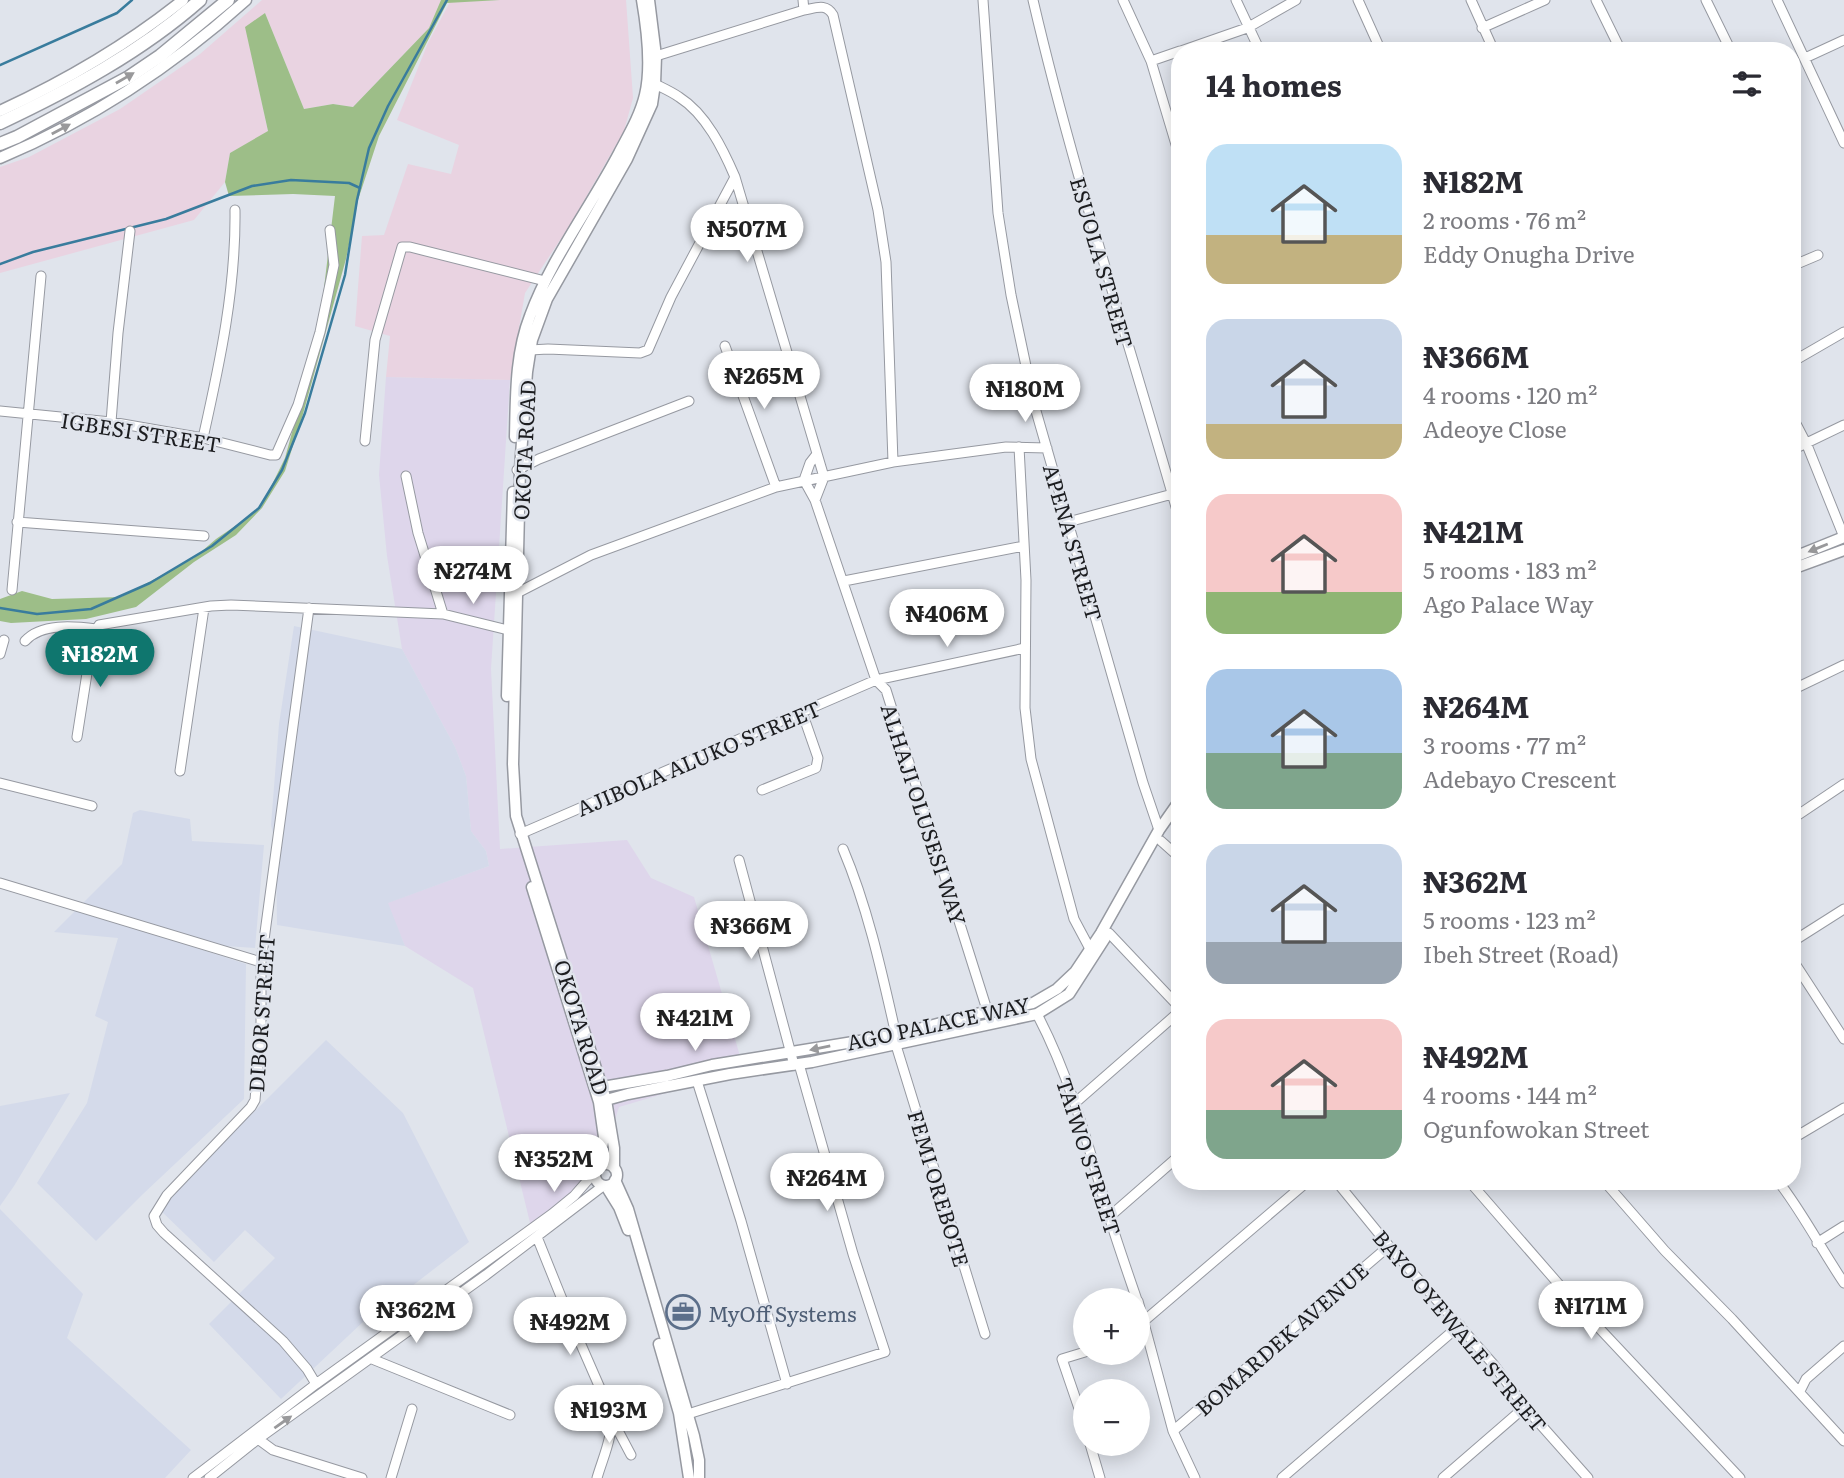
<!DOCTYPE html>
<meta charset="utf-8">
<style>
:root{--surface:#fff;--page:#f7f7f7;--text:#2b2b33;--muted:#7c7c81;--accent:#0f766e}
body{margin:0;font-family:Literata,serif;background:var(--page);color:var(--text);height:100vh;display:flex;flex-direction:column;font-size:26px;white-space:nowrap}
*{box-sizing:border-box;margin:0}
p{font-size:23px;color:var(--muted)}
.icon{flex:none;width:38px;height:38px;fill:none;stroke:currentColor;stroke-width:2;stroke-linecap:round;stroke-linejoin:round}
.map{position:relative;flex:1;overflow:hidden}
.side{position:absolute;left:1171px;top:42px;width:630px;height:1148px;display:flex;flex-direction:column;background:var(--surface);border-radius:28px;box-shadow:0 4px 18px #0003}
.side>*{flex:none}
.fabs{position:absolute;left:1073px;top:1288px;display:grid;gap:14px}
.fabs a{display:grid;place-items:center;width:77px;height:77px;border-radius:50%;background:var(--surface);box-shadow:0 4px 18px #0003;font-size:35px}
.price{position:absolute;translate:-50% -60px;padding:0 16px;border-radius:24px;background:#fff;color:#222;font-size:23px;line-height:46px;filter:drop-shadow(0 2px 4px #0008)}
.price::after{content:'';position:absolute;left:50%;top:42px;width:21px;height:16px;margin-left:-10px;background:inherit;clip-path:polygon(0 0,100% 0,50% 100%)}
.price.current{background:var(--accent);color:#fff}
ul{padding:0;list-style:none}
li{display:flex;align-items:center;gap:21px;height:175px;padding:0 35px}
li span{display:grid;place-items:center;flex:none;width:196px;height:140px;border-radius:21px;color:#555}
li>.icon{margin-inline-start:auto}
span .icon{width:84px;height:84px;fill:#fffc;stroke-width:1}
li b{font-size:30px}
h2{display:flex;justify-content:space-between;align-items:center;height:84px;padding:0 35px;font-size:30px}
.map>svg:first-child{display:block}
.commercial{fill:#ded6eb}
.industrial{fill:#e9d3e1}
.built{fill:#d4daea}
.green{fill:#9dbe88}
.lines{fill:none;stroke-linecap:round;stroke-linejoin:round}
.stream{stroke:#397c9d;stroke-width:2.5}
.minor-casing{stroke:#9699a1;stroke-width:11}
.major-casing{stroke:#9699a1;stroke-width:13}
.highway-casing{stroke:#9699a1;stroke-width:15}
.minor{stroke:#fff;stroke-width:9}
.major{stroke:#fff;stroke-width:10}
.highway{stroke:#fff;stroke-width:12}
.oneway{fill:#99999b}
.labels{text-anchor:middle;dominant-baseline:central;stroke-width:5;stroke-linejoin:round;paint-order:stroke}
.street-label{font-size:21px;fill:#1c1d20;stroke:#e0e4ec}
.service-label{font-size:21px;fill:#4e5e75;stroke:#e0e4ec;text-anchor:start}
</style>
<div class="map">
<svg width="1844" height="1478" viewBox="0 0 1844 1478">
<rect width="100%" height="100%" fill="#e0e4ec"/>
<path class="commercial" d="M386 377 510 380 491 669 500 849 627 840 651 878 694 897 744 1070 619 1107 600 1167 532 1231 473 988 405 946 387 903 489 866 486 851 471 831 466 776 455 747 402 649 387 556 379 475Z"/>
<path class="industrial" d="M262 0H441L429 28 353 107 333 104 304 109 265 13 246 28 268 132 230 153 225 182 194 220 0 273V167L29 157 120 109 200 54Z
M500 0H626L633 98 624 131 570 225 525 293 510 380 386 377 390 336 355 326 362 236 384 235 408 164 451 174 459 145 397 120 428 43 450 2Z"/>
<path class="built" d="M294 626 402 649 455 747 466 776 471 831 486 851 489 866 388 903 405 946 277 925 276 846 271 825 279 724Z
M140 810 190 819 192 841 264 845 255 948 181 943 246 964 244 1099 143 1194 96 1241 37 1183 87 1103 108 1022 95 1016 118 938 54 932 122 864 133 813Z
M326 1040 403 1113 469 1242 390 1303 380 1306 281 1399 209 1324 275 1258 245 1230 214 1262 158 1208Z
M70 1093 14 1186 0 1206V1106Z
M0 1209 83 1294 67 1338 191 1450 165 1478H0Z"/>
<path class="green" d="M441 0H500L447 3 379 136 358 200 346 259 303 414 285 471 262 508 236 535 194 562 136 607 86 619 11 623 0 621V599L22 591 52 599 121 597 194 558 216 539 260 509 285 458 318 338 335 196 293 194 229 196 225 182 230 153 268 131 245 27 265 13 304 109 333 104 353 107 429 28Z"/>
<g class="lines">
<path class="stream" d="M0 65 117 13 132 0
M0 264 33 252 166 219 252 186 291 180 349 183 360 188
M0 608 37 614 91 609 150 583 212 546 259 508 282 470 305 413 345 275 357 200 369 148 388 106 447 0"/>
<g class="minor-casing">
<path id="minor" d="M983 0 998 213 1011 295 1034 404 1143 783 1159 830
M1033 0C1074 176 1131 348 1180 521
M1123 0 1151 61 1180 158
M1236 0 1260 51
M1358 0 1381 51
M1471 0 1494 51
M1596 0 1621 51
M1706 0 1731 51
M1777 0 1844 143
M804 10C816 8 826 3 833 15L878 210 886 262 893 462
M1482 28 1545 0
M1181 51 1247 28 1296 0
M656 56 804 10 803 0
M1805 58 1844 40
M1151 61 1180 51
M655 84C663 88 672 92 679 97 706 114 723 149 735 177L824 477
M1792 266 1818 255
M725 346 776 487
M530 350 548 349 640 353 648 350 671 297 735 177
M1792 362 1844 332
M0 411 111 422 203 438 270 455H276L298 405 320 332 334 265 330 230
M1792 416 1807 445 1844 537
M111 422 118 333 130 231
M203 438C220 362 236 288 235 210
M365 441 375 340 402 247H410L545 281
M1019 447 1026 580 1025 708 1031 759 1074 919 1090 949
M1792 450 1844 425
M517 470 539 459 689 401
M406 476 418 533 443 614
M804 480 815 500 876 680 886 690 988 1013
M804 480 810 463 817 454
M815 500 824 477
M17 522 204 536
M1068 522 1180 492
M844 581 1024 546
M12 590 41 276
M517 593 591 555 776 487 893 462 1006 447 1047 448
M309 608 261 962V1030L255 1100 251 1107 167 1195 154 1216 157 1225 164 1233 283 1341 307 1369 316 1384
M25 641C41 623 74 626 96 629
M0 654 4 640
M1792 690 1844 665
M77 737 93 635 99 625 211 606 231 605 443 614 508 630
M180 771 204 608
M0 783 92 806
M762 790 816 768 818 758 802 712
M1792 819 1844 784
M520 834 876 680 1025 648
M1161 841 1180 858
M843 849C868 908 882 973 896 1035
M739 860 794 1065
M0 883 261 962
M1109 933 1180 1008
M1792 942 1844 909
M1792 959 1844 1039
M1037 1014C1070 1077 1088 1144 1108 1213 1117 1242 1127 1271 1137 1300
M895 1042 985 1334
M697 1081 741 1221 787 1384
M1076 1102 1180 1011
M1792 1139 1844 1108
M1336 1181 1389 1246 1494 1365 1525 1407 1588 1478
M1469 1181 1569 1296 1740 1478
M1604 1181 1665 1251 1732 1319 1844 1441
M1778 1181C1803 1213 1821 1249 1844 1283
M1109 1217 1180 1155
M537 1237 572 1324 610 1411C615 1433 603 1457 597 1478
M1817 1243 1844 1226
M1138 1301 1173 1431 1195 1478
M1144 1321 1308 1181
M1085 1352 1062 1359 1085 1426
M372 1359 510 1415
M1800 1391 1806 1379 1844 1346
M688 1414 885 1352 853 1254 799 1064
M613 1421 631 1455
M1173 1431 1389 1246
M258 1439 273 1450 362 1478
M1090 1444 1100 1478
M193 1478 316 1384 552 1214 574 1196 595 1172
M209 1478 258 1439 486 1275 603 1186
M391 1478 412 1409
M1282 1478 1460 1325
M1443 1478 1525 1407"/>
</g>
<g class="major-casing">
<path id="major" d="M0 111C65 81 127 45 183 0
M0 158C90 120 173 66 246 0
M515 437C516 397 515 354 530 316 551 259 590 208 619 153 629 134 640 116 645 95 652 66 647 29 642 0
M1792 558 1844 537
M1792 569 1844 550
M507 696 513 492
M532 887 599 1102 604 1137 598 1167
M597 1088 667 1076 712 1065 896 1035 971 1015 1033 1003 1057 989 1075 972 1101 933 1159 830 1180 800
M599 1102 628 1094 730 1074 812 1062 1037 1014 1069 994 1105 938
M595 1175a11 11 0 1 1 22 0a11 11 0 1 1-22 0Z
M614 1168V1148L606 1100 516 816 513 764 520 469 527 372 532 340 547 299 627 159 652 104 655 84 656 56 649 0
M615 1180 628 1209 694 1436 699 1460V1478
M606 1186 619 1207 628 1230
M659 1344 679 1413 689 1478"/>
</g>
<g class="highway-casing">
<path id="highway" d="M0 123C70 90 141 52 200 0
M0 144 17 137 129 77 160 56 228 0"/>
</g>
<use href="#minor" class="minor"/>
<use href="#major" class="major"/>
<use href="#highway" class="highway"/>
</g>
<defs><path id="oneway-solid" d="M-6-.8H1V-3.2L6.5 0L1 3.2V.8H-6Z" transform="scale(1.75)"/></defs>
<g class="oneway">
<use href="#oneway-solid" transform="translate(125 78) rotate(-30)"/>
<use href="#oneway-solid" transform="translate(61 129) rotate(-28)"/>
<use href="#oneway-solid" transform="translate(1818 548) rotate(158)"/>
<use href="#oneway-solid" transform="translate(820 1048) rotate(168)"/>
<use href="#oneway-solid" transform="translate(283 1422) rotate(-35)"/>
</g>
<defs>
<g id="office-ring" transform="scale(1.75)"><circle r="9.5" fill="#e0e4ec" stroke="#5c6f8a" stroke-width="1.5"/><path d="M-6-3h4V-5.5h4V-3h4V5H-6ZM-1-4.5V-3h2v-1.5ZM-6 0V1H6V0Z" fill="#5c6f8a"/></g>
</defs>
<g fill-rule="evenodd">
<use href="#office-ring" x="683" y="1312"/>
</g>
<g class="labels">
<g class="street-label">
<text transform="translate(1103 262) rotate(74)">ESUOLA STREET</text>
<text transform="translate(141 431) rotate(9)">IGBESI STREET</text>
<text transform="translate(523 450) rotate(-87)">OKOTA ROAD</text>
<text transform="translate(1074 542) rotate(74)">APENA STREET</text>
<text transform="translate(698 757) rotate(-23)">AJIBOLA ALUKO STREET</text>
<text transform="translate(925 814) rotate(72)">ALHAJI OLUSESI WAY</text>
<text transform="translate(260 1013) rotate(-86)">DIBOR STREET</text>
<text transform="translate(938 1022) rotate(-12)">AGO PALACE WAY</text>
<text transform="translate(583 1027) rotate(73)">OKOTA ROAD</text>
<text transform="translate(1090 1156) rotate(72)">TAIWO STREET</text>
<text transform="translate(940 1188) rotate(73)">FEMI OREBOTE</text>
<text transform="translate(1461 1330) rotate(50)">BAYO OYEWALE STREET</text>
<text transform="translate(1281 1338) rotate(-41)">BOMARDEK AVENUE</text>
</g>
<g class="service-label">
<text x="708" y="1312">MyOff Systems</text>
</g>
</g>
</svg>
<div class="fabs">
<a>+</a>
<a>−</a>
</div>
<b class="price" style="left:747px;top:264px">₦507M</b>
<b class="price" style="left:764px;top:411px">₦265M</b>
<b class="price" style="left:1025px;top:424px">₦180M</b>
<b class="price" style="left:473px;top:606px">₦274M</b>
<b class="price" style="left:947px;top:649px">₦406M</b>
<b class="price current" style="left:100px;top:689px">₦182M</b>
<b class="price" style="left:751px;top:961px">₦366M</b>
<b class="price" style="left:695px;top:1053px">₦421M</b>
<b class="price" style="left:554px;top:1194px">₦352M</b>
<b class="price" style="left:827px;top:1213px">₦264M</b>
<b class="price" style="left:1591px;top:1341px">₦171M</b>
<b class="price" style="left:416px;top:1345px">₦362M</b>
<b class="price" style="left:570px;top:1357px">₦492M</b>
<b class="price" style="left:609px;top:1445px">₦193M</b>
<section class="side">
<h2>14 homes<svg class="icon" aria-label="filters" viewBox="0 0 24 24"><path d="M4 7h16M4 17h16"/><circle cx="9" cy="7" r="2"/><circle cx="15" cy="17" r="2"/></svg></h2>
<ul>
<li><span style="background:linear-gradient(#bfe0f5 65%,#c2b280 0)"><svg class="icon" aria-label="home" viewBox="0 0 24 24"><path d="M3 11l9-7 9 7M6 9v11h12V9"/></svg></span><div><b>₦182M</b><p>2 rooms · 76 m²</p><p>Eddy Onugha Drive</p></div></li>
<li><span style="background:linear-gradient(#c9d6e8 75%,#c2b280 0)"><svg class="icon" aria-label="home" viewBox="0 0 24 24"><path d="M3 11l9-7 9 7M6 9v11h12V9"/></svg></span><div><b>₦366M</b><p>4 rooms · 120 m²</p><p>Adeoye Close</p></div></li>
<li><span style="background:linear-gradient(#f6c9c9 70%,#8fb573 0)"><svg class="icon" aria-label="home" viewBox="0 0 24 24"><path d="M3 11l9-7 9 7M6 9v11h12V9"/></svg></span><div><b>₦421M</b><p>5 rooms · 183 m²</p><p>Ago Palace Way</p></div></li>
<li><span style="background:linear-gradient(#a9c7e8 60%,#7fa58c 0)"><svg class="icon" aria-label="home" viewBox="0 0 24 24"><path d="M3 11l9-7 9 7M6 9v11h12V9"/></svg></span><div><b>₦264M</b><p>3 rooms · 77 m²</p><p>Adebayo Crescent</p></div></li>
<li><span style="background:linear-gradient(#c9d6e8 70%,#9aa5b1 0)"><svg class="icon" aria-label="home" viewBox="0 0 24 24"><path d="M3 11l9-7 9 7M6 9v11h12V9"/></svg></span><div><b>₦362M</b><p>5 rooms · 123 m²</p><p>Ibeh Street (Road)</p></div></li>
<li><span style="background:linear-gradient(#f6c9c9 65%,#7fa58c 0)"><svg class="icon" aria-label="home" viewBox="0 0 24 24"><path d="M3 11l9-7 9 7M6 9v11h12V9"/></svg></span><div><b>₦492M</b><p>4 rooms · 144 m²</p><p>Ogunfowokan Street</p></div></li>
</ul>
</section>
</div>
